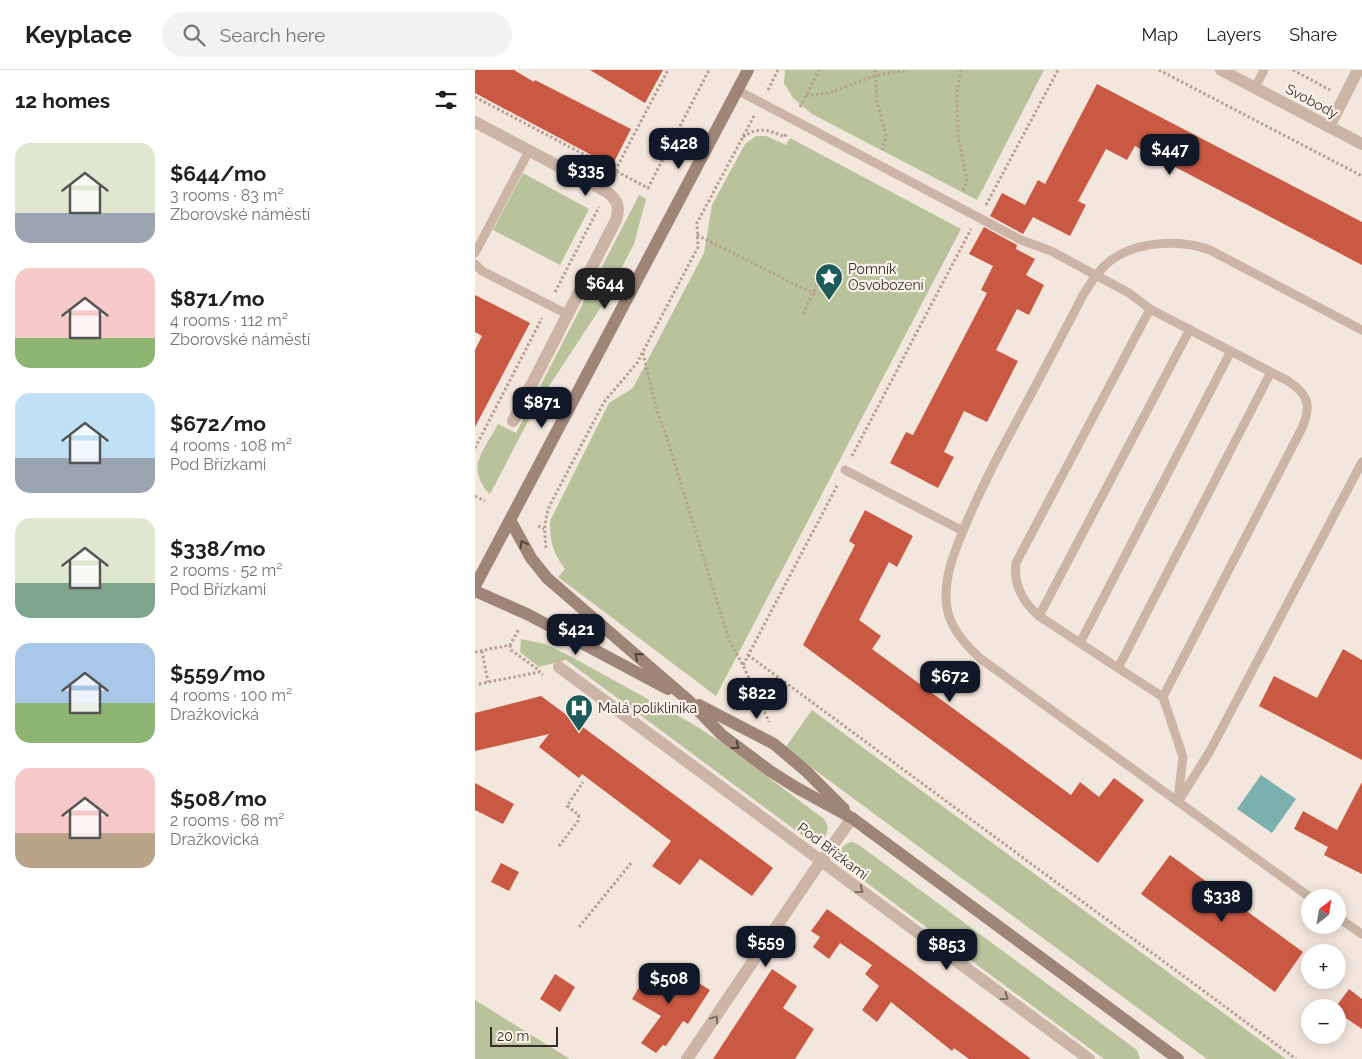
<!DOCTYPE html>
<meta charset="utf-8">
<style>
:root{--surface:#fff;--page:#f2f2f2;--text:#202124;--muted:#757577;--line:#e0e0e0;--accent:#111827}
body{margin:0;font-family:Raleway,sans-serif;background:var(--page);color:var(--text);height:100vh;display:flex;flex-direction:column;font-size:19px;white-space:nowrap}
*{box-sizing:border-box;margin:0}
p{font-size:16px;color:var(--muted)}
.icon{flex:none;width:28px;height:28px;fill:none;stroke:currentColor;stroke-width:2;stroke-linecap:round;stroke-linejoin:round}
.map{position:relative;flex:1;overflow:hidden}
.side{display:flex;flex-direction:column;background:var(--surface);width:475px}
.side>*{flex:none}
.needle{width:32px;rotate:31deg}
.buttons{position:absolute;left:826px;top:819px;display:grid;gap:10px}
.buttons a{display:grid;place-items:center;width:45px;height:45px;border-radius:50%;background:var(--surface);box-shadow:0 2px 12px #0003;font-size:25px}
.scale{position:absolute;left:15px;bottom:12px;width:68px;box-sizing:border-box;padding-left:5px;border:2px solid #382c28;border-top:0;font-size:14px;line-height:18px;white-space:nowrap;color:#382c28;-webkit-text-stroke:4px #faf1e9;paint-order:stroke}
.price{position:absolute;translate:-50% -42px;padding:0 11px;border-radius:10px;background:var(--accent);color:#fff;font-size:16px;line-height:32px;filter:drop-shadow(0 1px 2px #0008)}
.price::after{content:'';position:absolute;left:50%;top:30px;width:15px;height:11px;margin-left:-8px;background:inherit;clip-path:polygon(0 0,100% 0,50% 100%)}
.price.selected{background:#222;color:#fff}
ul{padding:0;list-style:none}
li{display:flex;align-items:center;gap:15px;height:125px;padding:0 15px}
li span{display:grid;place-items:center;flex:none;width:140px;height:100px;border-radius:15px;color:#555}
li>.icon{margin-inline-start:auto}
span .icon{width:60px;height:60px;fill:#fffc;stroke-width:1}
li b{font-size:21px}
h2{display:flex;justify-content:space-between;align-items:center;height:60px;padding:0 15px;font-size:21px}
header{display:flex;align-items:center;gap:30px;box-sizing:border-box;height:70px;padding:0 25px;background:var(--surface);border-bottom:1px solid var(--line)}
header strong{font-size:24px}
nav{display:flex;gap:28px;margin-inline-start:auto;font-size:18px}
.search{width:350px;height:45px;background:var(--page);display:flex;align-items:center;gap:12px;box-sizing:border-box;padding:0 18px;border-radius:28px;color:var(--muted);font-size:19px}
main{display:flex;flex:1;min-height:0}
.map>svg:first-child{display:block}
.green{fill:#b8c39b}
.water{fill:#7ab1af}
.building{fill:#ca5943}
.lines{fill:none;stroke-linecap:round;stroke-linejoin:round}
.path{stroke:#b89f91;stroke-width:3;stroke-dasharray:2.5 2.5;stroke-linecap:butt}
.lane{stroke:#ccb5a7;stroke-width:9}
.street{stroke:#ccb5a7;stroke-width:12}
.secondary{stroke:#9f8478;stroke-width:12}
.oneway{stroke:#52423c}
.oneway2{stroke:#7b6a61}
.labels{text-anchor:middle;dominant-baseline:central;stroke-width:4.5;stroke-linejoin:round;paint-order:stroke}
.street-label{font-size:14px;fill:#382c28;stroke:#faf1e9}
.poi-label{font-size:14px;fill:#382c28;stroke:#faf1e9;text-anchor:start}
</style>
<header>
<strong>Keyplace</strong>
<div class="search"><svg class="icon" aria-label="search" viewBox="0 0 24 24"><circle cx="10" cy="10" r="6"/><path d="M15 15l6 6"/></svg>Search here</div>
<nav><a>Map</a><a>Layers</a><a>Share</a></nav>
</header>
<main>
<section class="side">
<h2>12 homes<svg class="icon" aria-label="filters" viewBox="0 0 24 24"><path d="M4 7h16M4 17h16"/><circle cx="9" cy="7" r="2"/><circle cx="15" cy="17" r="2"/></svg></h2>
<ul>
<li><span style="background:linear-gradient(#dfe7d0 70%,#9aa5b1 0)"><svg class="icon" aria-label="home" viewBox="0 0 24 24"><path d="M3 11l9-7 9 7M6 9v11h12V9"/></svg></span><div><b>$644/mo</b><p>3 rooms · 83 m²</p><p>Zborovské náměstí</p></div></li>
<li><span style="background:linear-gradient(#f6c9c9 70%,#8fb573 0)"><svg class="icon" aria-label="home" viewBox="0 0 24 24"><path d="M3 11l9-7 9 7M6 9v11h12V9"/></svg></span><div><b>$871/mo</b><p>4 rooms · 112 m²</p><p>Zborovské náměstí</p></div></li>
<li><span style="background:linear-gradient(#bfe0f5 65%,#9aa5b1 0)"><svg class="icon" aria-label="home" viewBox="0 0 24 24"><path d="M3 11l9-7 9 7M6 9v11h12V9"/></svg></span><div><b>$672/mo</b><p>4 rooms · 108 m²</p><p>Pod Břízkami</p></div></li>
<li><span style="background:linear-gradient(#dfe7d0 65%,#7fa58c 0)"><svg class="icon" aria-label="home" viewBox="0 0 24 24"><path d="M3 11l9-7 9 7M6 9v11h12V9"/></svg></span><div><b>$338/mo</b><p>2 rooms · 52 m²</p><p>Pod Břízkami</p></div></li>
<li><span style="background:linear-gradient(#a9c7e8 60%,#8fb573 0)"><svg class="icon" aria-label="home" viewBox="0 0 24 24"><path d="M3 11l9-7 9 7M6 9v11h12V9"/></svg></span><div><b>$559/mo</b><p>4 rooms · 100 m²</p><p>Dražkovická</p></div></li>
<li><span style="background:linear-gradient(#f6c9c9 65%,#b9a48a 0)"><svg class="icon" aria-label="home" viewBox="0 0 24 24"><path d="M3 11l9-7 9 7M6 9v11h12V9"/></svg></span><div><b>$508/mo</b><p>2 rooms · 68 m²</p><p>Dražkovická</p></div></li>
</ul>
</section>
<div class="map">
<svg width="887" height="989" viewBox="0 0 887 989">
<rect width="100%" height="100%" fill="#f3e6dc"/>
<path class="green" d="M310 0H569L502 130 337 44 318 28 309 13Z
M281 66H291L311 75 315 68 486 159 241 626 83 507 90 499C78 482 75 473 75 451L134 333 158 318 229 183 237 135 270 74Z
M48 103 114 139 85 195 18 160Z
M164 125 171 129 159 174 126 237 61 336 15 424C7 418 0 402 3 392 7 379 17 366 23 354L41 363Z
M46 569 70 574 95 586 216 653 246 672 349 749 353 757C352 768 345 773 335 771L91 590 64 597 45 582Z
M337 640 811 989H732L310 678Z
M377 772 384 775 662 980 665 989H629L369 796C360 786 364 775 377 772Z
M0 930 95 989H0Z"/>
<path class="water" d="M786 705 821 729 797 763 762 739Z"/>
<path class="building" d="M0 0H39L59 12 60 10 156 59 137 96 0 23Z
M115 0H188L170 33Z
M622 14 887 152V195L660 76 652 90 631 79 603 131 611 135 595 166 558 147 548 164 515 146 527 123 550 135 563 110 570 114Z
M509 157 542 175 541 179 560 189 551 205 569 215 554 245 542 239 521 280 543 291 512 352 489 341 469 382 479 387 463 418 415 393 431 362 438 365 512 223 506 220 518 196 494 184Z
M0 225 55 253 0 357V280L7 266 0 262Z
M390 440 438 466 422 497 414 492 384 550 406 566 397 579 596 725 605 712 624 727 639 708 669 730 623 793 328 575 380 475 374 471Z
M868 579 887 590V690L784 636 799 606 842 628Z
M66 626 298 798 277 826 225 789 205 815 177 796 196 771 107 704 104 708 64 677 74 664 0 681V643Z
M887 712V804L849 785 853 777 819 759 828 741 862 760Z
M0 713 39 734 28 754 0 740Z
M695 785 828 882 800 922 666 824Z
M26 793 44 802 34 821 16 812Z
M352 839 431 896 556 989H494L479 978 477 981 416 932 402 952 387 940 404 916 390 904 397 895 365 873 354 889 338 877 345 867 336 861Z
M175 899 203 915 209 904 235 920 213 954 208 951 191 976 188 975 181 983 166 973 186 946 157 929Z
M297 899 322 916 308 938 339 959 320 989H238Z
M80 904 100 917 85 942 65 929Z
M874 919 887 929V959L862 942V938H860Z"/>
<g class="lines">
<path class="path" d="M400 0 402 31 411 66 407 80
M486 0 482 23 483 65 492 111 487 122
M684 0 887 106
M818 0 855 20
M293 20 303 0
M331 26 354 23 399 6 432 0
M0 27 173 118 234 0
M325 37 344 0
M268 67C283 56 294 60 310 67L311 63
M140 106 143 95 193 0
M511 135 583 0
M222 165 343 226
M80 222 124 137
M328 244 347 204
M168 283 181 338 191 365 254 570 268 595 294 652
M0 378 67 248
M377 386 496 159
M0 426 10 431
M63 456 69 459
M71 478C69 462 69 450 75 435L129 332 162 293 223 177 222 153 279 46
M35 575 36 580 65 601
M7 581 13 612
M0 582 35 575 44 559
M273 585 821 989
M268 595 363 414
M4 614 64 602 68 605
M84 776 103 751 104 745 92 736 108 712
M104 857 157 792"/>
<path class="lane" d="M780 18 789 0
M262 20 546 170 576 181 654 223 675 239 813 311C833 324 837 335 827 358L688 627 643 598
M0 183 54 81
M0 194 7 201 92 244
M715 259 564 546 605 573 756 281
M370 400 488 461
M564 546C548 532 538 515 541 493L675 239
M605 573 643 598 796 302
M688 627 708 687 703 729
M703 732 735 681 887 392
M836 828 506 589C487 572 470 552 471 525 471 501 481 478 490 456 504 423 520 391 537 360 561 315 585 270 608 225 616 213 623 200 635 191 661 171 705 169 735 180L887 260
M862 847 887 864"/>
<path class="street" d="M746 0 887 74
M0 52 132 122C143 130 145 138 141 150L38 351
M854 57 883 0
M84 597 614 989
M212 989 337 804 377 748"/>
<path class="secondary" d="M35 450 56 488 72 508 213 630 247 665 295 701 322 718 377 748 703 989
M0 516 273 0
M0 521 52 544 193 619
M224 635 299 674 331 701 369 739"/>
</g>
<defs><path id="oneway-chevron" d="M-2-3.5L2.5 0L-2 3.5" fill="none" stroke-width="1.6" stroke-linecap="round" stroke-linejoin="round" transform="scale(1.25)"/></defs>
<g class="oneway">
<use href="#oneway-chevron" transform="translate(48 474) rotate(-119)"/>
<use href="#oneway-chevron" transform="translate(163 586) rotate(-139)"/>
<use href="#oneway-chevron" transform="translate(261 676) rotate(38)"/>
</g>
<g class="oneway2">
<use href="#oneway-chevron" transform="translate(385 820) rotate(36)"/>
<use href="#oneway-chevron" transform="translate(530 927) rotate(36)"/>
<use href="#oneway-chevron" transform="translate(240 949) rotate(-56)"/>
</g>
<defs>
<g id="sight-pin" transform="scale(1.4375)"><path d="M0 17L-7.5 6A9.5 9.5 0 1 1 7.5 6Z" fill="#1c5b5a" stroke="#faf1e9"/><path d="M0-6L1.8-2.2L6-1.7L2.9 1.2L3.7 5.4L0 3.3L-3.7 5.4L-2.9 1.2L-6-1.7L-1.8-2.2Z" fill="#fff"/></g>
<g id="hospital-pin" transform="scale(1.4375)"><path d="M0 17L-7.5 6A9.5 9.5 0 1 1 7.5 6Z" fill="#1c5b5a" stroke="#faf1e9"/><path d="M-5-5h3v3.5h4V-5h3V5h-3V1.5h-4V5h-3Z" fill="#fff"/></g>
</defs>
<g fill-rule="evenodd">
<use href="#sight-pin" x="354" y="207"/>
<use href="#hospital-pin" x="104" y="638"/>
</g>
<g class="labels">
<g class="street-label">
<text transform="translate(837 31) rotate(28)">Svobody</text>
<text transform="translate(358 781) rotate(37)">Pod Břízkami</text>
</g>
<g class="poi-label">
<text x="373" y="199">Pomník<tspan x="373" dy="16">Osvobození</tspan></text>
<text x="123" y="638">Malá poliklinika</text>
</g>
</g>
</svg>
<div class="buttons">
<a><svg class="needle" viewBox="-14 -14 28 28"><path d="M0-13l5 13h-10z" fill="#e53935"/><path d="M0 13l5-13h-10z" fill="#757577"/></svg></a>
<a>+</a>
<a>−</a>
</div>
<div class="scale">20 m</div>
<b class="price" style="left:204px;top:100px">$428</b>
<b class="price" style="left:695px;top:106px">$447</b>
<b class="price" style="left:111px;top:127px">$335</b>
<b class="price selected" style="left:130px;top:240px">$644</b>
<b class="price" style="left:67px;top:359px">$871</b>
<b class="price" style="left:101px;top:586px">$421</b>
<b class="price" style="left:475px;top:633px">$672</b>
<b class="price" style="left:282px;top:650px">$822</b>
<b class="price" style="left:747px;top:853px">$338</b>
<b class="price" style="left:291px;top:898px">$559</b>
<b class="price" style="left:472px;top:901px">$853</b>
<b class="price" style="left:194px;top:935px">$508</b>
</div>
</main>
